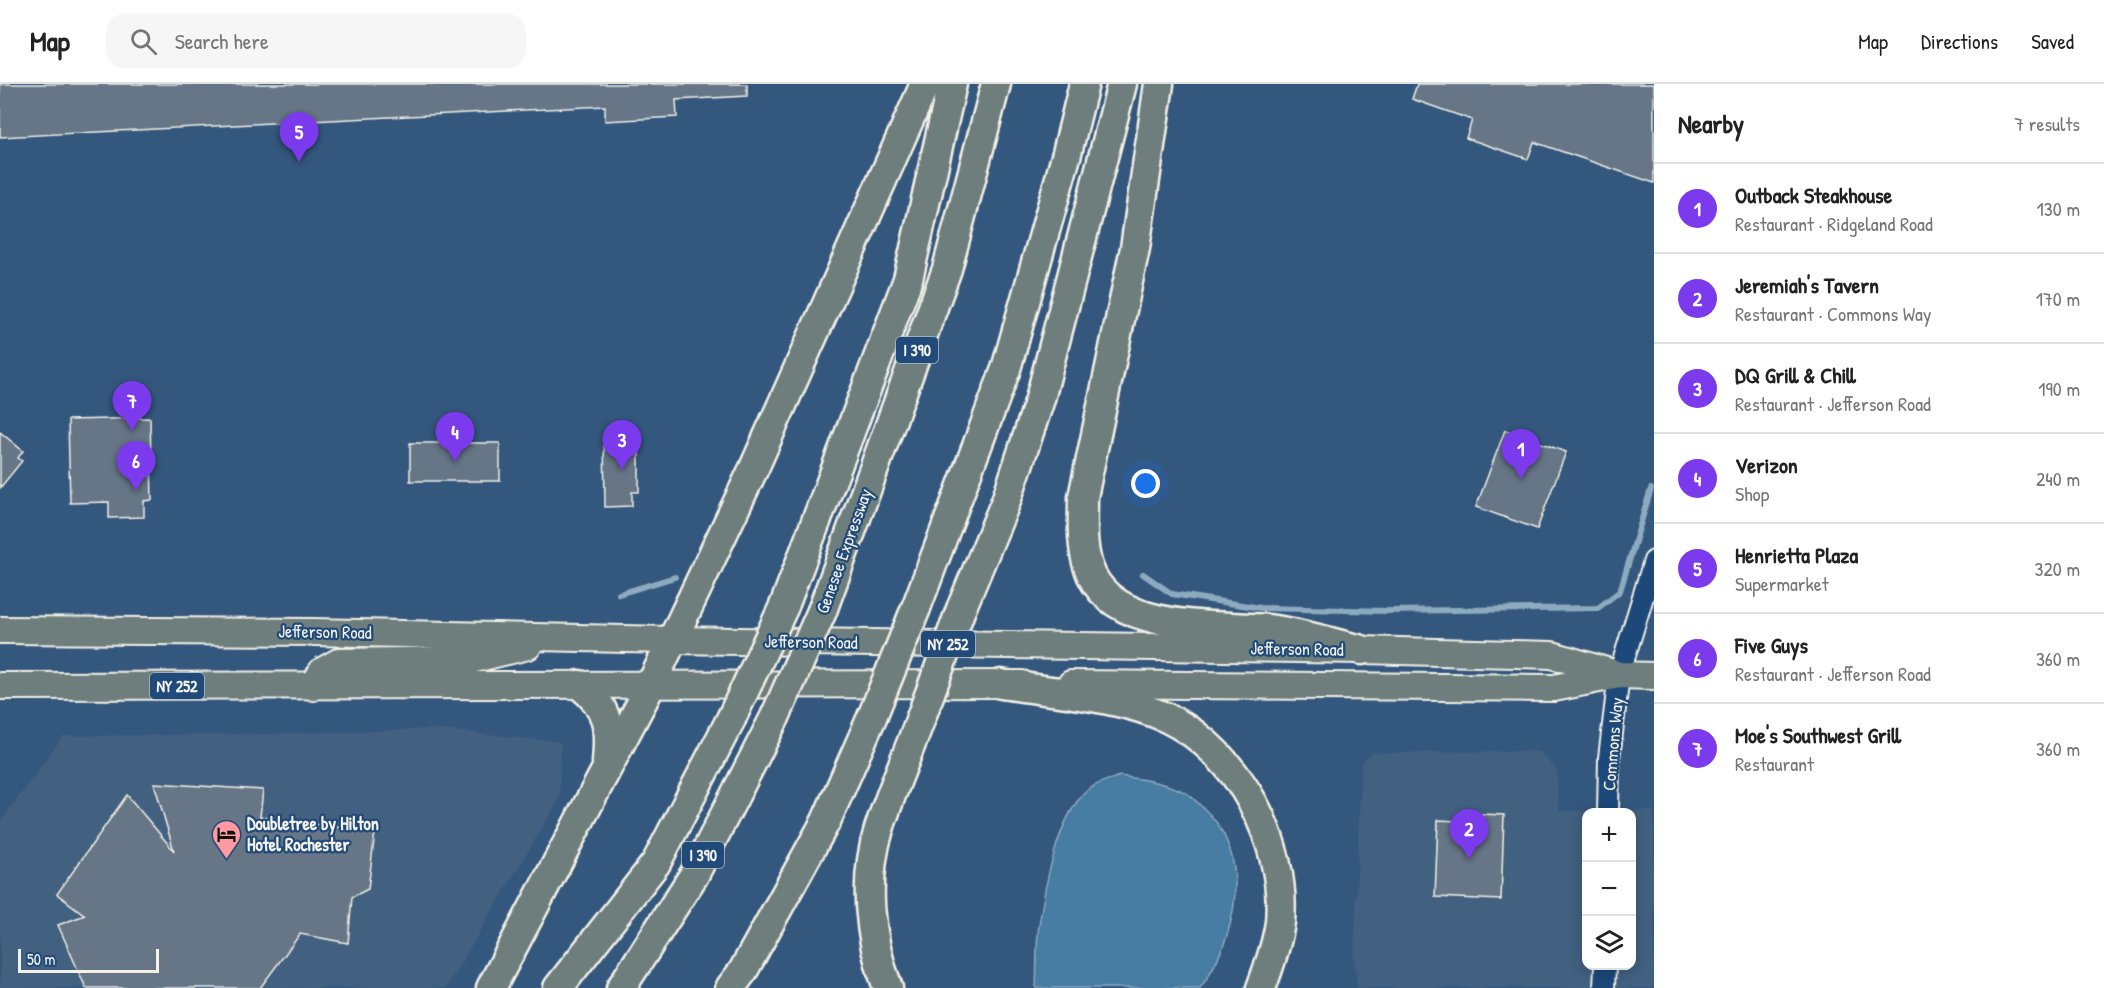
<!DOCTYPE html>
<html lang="en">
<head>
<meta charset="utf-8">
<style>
  :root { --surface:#fff; --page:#f6f6f6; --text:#222; --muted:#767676; --line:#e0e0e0; --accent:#7c3aed }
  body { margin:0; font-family:"Patrick Hand",sans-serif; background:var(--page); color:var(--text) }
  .controls { position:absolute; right:18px; bottom:18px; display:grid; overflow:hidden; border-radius:12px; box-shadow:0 3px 15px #0003 }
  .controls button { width:54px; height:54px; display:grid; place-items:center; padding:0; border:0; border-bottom:2px solid var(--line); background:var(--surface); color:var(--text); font:30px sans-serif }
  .scale { position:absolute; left:18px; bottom:15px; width:141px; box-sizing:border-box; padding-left:6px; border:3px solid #f4f1e8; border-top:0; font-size:16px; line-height:21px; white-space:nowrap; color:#f4f1e8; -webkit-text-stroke:4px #1f4a7a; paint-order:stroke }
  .you { position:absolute; left:1146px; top:400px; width:21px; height:21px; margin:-15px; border:4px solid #fff; border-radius:50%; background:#1a73e8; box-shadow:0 0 0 9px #1a73e833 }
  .badge { display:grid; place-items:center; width:39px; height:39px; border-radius:50%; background:var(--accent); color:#fff; font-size:20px; font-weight:700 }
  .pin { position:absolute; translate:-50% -50px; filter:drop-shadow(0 2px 3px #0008) }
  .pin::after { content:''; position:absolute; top:32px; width:21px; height:18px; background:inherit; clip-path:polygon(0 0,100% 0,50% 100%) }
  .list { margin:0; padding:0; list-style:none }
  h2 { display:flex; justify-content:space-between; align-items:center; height:78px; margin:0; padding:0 24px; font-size:26px }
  h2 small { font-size:20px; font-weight:400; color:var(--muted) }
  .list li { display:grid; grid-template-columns:39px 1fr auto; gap:18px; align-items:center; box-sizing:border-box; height:90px; padding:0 24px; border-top:2px solid var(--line) }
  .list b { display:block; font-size:22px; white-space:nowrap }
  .list p { margin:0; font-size:20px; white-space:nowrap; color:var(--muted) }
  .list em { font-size:20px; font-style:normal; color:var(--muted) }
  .icon { flex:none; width:33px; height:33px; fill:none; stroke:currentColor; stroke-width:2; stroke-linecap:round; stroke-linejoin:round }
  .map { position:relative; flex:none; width:1654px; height:904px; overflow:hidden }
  header { display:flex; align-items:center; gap:36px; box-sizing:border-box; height:84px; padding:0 30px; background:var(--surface); border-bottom:2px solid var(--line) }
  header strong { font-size:28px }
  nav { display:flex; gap:33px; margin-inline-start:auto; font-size:21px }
  .search { width:420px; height:54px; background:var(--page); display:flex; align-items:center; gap:15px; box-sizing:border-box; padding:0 21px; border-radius:18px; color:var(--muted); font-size:22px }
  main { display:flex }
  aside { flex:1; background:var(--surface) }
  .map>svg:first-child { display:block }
</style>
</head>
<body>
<header>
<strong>Map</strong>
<div class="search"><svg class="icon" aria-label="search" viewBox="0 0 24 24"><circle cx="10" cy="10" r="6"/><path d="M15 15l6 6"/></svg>Search here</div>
<nav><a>Map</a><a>Directions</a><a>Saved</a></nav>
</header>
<main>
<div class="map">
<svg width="1654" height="904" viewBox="0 0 1654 904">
  <rect width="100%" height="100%" fill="#34577e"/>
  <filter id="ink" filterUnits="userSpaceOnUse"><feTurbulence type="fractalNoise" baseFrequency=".0167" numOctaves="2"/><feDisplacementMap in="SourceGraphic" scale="12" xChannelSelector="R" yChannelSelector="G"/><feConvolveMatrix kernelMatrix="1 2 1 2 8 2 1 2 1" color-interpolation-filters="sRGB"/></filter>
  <g filter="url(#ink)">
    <path fill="#436080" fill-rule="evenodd" d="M 435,645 L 561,658 L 559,716 L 446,904 L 0,904 L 0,738 L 63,652 L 266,650 Z
      M 1539,667 L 1557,686 L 1559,727 L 1654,726 L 1654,904 L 1357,904 L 1354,872 L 1361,679 L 1372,669 ZM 1586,728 L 1632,728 L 1632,882 L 1586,882 Z"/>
    <path fill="#467ca3" stroke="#8cabbf" stroke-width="1.5" d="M 1120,692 C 1141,695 1163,698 1182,707 C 1189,709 1195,716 1200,721 C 1255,766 1238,854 1200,904 L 1036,904 C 1037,886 1036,867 1038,849 C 1043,811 1058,721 1094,702 C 1102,697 1112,695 1120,692 Z"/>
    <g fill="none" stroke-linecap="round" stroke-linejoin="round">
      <path stroke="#8cabbf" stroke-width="6" d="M 1143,490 L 1172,510 L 1261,524 L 1387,527 L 1598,524 L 1620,507 L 1651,405
        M 619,510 L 675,493"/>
    </g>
    <path fill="#667686" stroke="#f4f1e8" stroke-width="1.5" d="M 0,0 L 747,0 L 747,12 L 676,16 L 677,33 L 605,37 L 605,22 L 0,53 Z
      M 1417,0 L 1654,0 L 1654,99 L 1534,58 L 1528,75 L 1466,54 L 1472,36 L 1412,15 Z
      M 150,334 L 152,416 L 144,417 L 144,433 L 109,434 L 109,418 L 70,419 L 68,336 Z
      M 1505,346 L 1566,368 L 1537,445 L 1476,423 Z
      M 0,348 L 23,367 L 18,374 L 22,377 L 0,404 Z
      M 604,351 L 628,351 L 628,364 L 639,364 L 639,408 L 632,408 L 632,422 L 605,423 Z
      M 410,359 L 500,359 L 500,397 L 410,397 Z
      M 154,699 L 263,706 L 260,733 L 375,748 L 368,805 L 352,813 L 348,859 L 300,850 L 260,904 L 86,904 L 58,841 L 85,831 L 57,810 L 127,711 L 174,767 Z
      M 1480,730 L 1504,731 L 1501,816 L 1435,813 L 1438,736 L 1480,738 Z"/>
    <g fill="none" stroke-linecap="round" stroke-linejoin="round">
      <defs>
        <path id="minor" d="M 1608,728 L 1609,674 L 1619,591 L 1654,477
          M 1604,904 L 1605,882"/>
        <path id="major" d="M 0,546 L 314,548 L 670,556 L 1362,566 L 1552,571 L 1616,590
          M 1071,600 L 1554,604 L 1619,591 L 1654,592
          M 0,602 L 1022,600
          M 313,603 L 322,587 L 338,578 L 470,576 L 528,562"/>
        <path id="highway" d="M 1159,0 L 1135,164 L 1083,413 C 1083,435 1081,460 1088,482 C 1109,549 1212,540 1267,545 C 1298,548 1331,559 1362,566
          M 784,522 L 908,195 L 952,0
          M 916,524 L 1006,285 L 1067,69 L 1084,0
          M 961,525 L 1006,417 L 1040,315 L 1122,0
          M 822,527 L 947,185 L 996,0
          M 1001,600 C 1053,608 1120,612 1167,634 C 1239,668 1287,760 1280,838 C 1277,861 1269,883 1261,904
          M 580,601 C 609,624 610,643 607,678
          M 491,904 L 651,601 L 754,384 L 925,0
          M 558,904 L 656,779 L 731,635
          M 621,904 L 694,791 L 775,633
          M 730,904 L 743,887 L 826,737 L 872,633
          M 888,904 C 869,855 863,796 879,745 C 891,708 907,672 920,636"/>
      </defs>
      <use href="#minor" stroke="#f4f1e8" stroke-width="24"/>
      <use href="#major" stroke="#f4f1e8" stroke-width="30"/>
      <use href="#highway" stroke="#f4f1e8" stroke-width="33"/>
      <use href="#minor" stroke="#1f4a7a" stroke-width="20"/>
      <use href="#major" stroke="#6d7e7c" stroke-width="26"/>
      <use href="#highway" stroke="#6d7e7c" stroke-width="28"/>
      <defs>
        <path id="highway-bridge" d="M 775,633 L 822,527
          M 872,633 L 916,524
          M 731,635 L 784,522
          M 920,636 L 961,525"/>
      </defs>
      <use href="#highway-bridge" stroke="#f4f1e8" stroke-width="33" stroke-linecap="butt"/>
      <use href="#highway-bridge" stroke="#6d7e7c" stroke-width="28"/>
    </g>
  </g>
  <defs>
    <symbol id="hotel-pin" viewBox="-11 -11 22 30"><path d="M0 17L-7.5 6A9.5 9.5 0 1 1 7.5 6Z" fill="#ff9aa2" stroke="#1f4a7a"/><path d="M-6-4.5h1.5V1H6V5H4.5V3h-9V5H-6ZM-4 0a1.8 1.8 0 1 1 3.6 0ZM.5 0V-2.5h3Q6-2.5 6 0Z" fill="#111"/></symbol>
  </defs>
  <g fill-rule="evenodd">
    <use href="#hotel-pin" x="210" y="734" width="33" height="45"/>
  </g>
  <g text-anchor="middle" stroke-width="4.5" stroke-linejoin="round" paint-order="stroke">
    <g fill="#1f4a7a" stroke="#b4bfc7" stroke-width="1.5">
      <rect x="896" y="253" width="42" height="26" rx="4.5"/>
      <rect x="921" y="547" width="54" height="26" rx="4.5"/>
      <rect x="150" y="589" width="54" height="26" rx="4.5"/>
      <rect x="682" y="758" width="42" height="26" rx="4.5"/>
    </g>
    <g font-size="16" font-weight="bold" fill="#f4f1e8">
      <text x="917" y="272">I 390</text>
      <text x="948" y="566">NY 252</text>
      <text x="177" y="608">NY 252</text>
      <text x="703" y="777">I 390</text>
    </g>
    <g font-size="18" fill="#f4f1e8" stroke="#1f4a7a">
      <text transform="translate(844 467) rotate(-70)" y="6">Genesee Expressway</text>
      <text transform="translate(325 548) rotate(1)" y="6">Jefferson Road</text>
      <text transform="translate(811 558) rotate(1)" y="6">Jefferson Road</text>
      <text transform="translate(1297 565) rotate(1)" y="6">Jefferson Road</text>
      <text transform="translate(1613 660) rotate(-85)" y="6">Commons Way</text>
    </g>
    <g font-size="18" font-weight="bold" fill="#f4f1e8" stroke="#1f4a7a" text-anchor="start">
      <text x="247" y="746">Doubletree by Hilton<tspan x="247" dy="21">Hotel Rochester</tspan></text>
    </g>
  </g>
</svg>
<div class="controls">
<button>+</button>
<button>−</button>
<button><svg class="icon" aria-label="layers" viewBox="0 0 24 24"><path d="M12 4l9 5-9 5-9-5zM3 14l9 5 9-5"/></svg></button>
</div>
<div class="scale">50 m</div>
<div class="you"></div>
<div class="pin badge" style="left:1521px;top:395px">1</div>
<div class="pin badge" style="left:1469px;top:775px">2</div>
<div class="pin badge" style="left:622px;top:386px">3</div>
<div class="pin badge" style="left:455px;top:378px">4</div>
<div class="pin badge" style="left:299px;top:78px">5</div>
<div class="pin badge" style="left:136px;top:407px">6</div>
<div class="pin badge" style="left:132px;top:347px">7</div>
</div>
<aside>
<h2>Nearby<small>7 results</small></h2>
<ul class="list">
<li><span class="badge">1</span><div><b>Outback Steakhouse</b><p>Restaurant · Ridgeland Road</p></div><em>130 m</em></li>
<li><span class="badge">2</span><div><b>Jeremiah's Tavern</b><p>Restaurant · Commons Way</p></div><em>170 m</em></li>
<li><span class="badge">3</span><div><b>DQ Grill &amp; Chill</b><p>Restaurant · Jefferson Road</p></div><em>190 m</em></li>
<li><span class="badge">4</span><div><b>Verizon</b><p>Shop</p></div><em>240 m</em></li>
<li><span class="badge">5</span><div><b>Henrietta Plaza</b><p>Supermarket</p></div><em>320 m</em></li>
<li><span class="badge">6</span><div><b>Five Guys</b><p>Restaurant · Jefferson Road</p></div><em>360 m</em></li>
<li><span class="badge">7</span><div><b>Moe's Southwest Grill</b><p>Restaurant</p></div><em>360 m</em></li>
</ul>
</aside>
</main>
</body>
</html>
